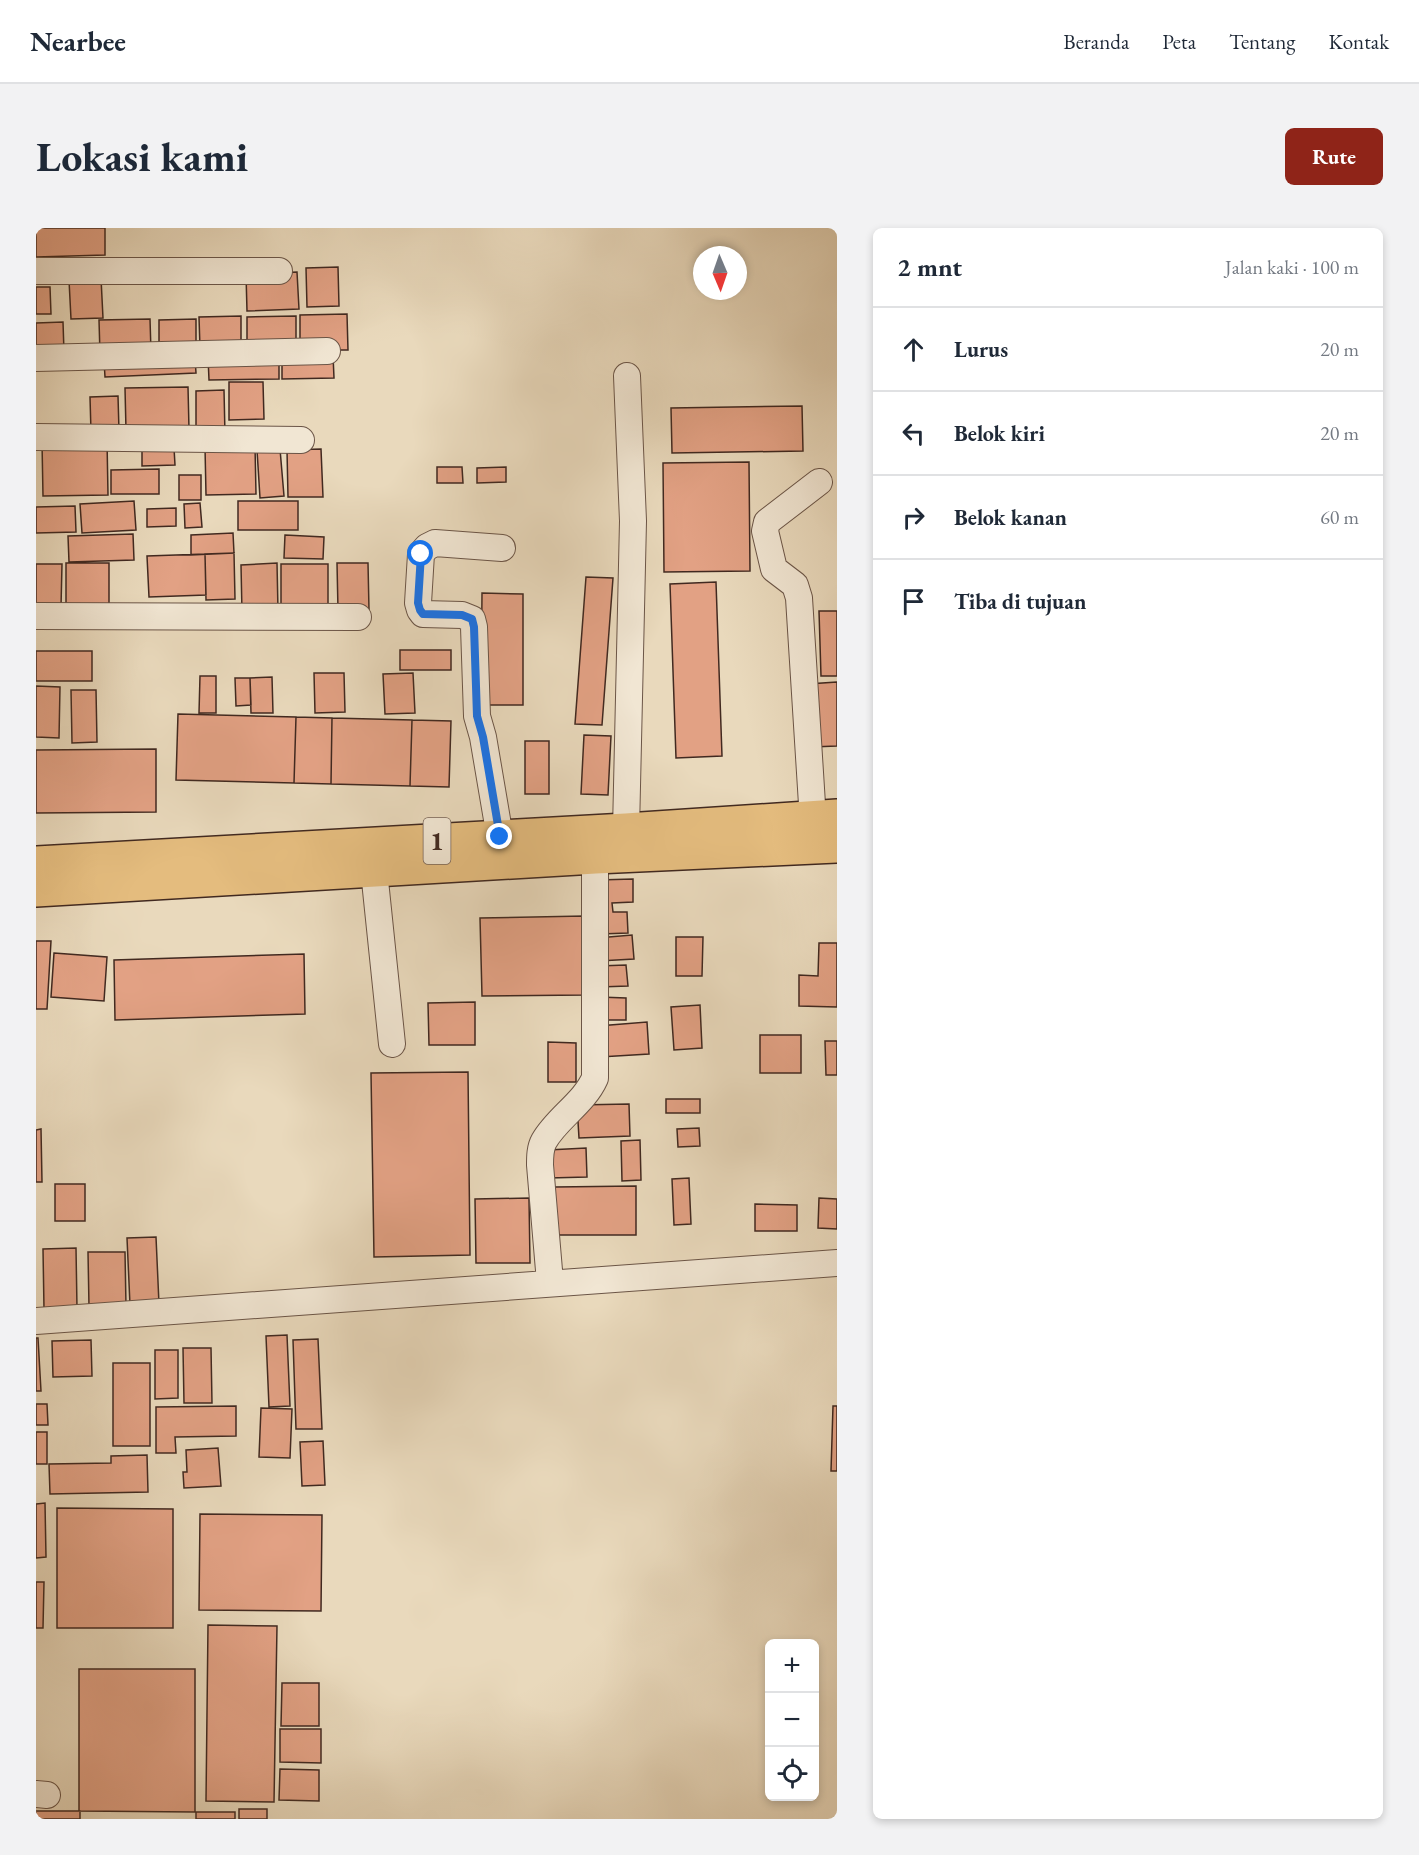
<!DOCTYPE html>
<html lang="id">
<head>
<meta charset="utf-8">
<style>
  :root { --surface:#fff; --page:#f2f2f3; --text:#1f2937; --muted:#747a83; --line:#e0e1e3; --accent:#8f2418 }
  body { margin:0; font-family:"EB Garamond",serif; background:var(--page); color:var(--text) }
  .controls { position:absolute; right:18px; bottom:18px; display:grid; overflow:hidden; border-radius:9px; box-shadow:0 3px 9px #0003 }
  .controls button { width:54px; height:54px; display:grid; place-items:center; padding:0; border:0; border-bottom:2px solid var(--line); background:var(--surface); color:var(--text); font:30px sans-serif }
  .compass { position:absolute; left:657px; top:18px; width:54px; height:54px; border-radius:50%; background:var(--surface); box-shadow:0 3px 9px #0003; rotate:178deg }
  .stop { position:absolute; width:18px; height:18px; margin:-14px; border:4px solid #1a73e8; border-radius:50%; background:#fff }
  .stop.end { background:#1a73e8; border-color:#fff; box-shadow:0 2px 6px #0008 }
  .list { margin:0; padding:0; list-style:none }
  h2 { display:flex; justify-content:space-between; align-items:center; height:78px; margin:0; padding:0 24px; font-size:26px }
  h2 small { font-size:20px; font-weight:400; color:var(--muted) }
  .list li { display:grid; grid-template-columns:39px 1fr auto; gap:18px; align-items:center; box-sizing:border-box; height:84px; padding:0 24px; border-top:2px solid var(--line) }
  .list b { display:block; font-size:22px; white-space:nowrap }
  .list em { font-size:20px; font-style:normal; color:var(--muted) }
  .icon { flex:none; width:33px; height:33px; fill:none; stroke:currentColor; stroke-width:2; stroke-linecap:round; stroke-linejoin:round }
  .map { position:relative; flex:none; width:801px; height:1591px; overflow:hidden; border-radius:9px }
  header { display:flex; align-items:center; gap:36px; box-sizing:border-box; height:84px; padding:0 30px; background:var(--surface); border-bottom:2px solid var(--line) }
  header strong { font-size:28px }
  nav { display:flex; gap:33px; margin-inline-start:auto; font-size:21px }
  .intro { display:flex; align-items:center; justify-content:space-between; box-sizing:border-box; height:144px; padding:0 36px }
  h1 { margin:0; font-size:42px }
  .button { padding:15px 27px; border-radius:9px; background:var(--accent); color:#fff; font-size:21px; font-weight:700 }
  main { display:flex; gap:36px; padding:0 36px }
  aside { flex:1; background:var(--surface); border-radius:9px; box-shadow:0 3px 9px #0003 }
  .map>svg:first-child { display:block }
</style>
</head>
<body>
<header>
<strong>Nearbee</strong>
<nav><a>Beranda</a><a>Peta</a><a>Tentang</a><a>Kontak</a></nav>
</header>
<div class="intro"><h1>Lokasi kami</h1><a class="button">Rute</a></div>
<main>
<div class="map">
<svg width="801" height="1591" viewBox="0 0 801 1591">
  <rect width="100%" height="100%" fill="#e9d9bc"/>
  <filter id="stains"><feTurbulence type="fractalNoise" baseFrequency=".00333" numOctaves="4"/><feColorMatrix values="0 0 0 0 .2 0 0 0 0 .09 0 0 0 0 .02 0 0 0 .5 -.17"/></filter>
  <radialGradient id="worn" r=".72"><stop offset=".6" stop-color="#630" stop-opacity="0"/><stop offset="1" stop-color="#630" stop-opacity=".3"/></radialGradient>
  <path fill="#e2a184" stroke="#412920" stroke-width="1.5" d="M 0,0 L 69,0 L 69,27 L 0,29 Z
    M 302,39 L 303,78 L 271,79 L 270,40 Z
    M 261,44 L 263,81 L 211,83 L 210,46 Z
    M 65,50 L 67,90 L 35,91 L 33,52 Z
    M 0,59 L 14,59 L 15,86 L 0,86 Z
    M 311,86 L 312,122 L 264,122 L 264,87 Z
    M 205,88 L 205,119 L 164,120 L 163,89 Z
    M 260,88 L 260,121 L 211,122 L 211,89 Z
    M 114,91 L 115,124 L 64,126 L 63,92 Z
    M 160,91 L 160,121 L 123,122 L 123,92 Z
    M 27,94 L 28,124 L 0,124 L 0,95 Z
    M 243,127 L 243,151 L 173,152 L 172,129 Z
    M 297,127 L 298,150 L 246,151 L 246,128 Z
    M 159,130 L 160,145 L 69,149 L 68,133 Z
    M 193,154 L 227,154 L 228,191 L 193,192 Z
    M 152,159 L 153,201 L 90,202 L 89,160 Z
    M 188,162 L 189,207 L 160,207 L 160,163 Z
    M 82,168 L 83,203 L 55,204 L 54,169 Z
    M 766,178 L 767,223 L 636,225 L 635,180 Z
    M 71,212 L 72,267 L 7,268 L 6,214 Z
    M 219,218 L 220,266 L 170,267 L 169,219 Z
    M 106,220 L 138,220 L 139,237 L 106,238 Z
    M 244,221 L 248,268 L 224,270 L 221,222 Z
    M 285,221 L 287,269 L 252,269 L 251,222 Z
    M 713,234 L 714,343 L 628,344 L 627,235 Z
    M 401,239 L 426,239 L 427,255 L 401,255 Z
    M 470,239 L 470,254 L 441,255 L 441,240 Z
    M 123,241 L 123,266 L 75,266 L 75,242 Z
    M 143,247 L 165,247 L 165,272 L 143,272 Z
    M 98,273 L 100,302 L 46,305 L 44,276 Z
    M 202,273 L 262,273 L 262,302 L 202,302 Z
    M 164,275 L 166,299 L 149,300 L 148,276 Z
    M 39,278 L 40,304 L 0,305 L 0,279 Z
    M 140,280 L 140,298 L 111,299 L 111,281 Z
    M 197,305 L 198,325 L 155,327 L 155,307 Z
    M 97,306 L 98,332 L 33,334 L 32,308 Z
    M 249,307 L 288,309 L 287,331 L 248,330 Z
    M 198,325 L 199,371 L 170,372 L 169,326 Z
    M 169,326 L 170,367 L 113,369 L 111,328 Z
    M 30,335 L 73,335 L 73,384 L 30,384 Z
    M 241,335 L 242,383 L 206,385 L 205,337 Z
    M 301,335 L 332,335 L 333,382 L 302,382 Z
    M 0,336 L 26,336 L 25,379 L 0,379 Z
    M 245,336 L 292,336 L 292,378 L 245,378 Z
    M 550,349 L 577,350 L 566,497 L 539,496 Z
    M 680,354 L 686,528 L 640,530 L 634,356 Z
    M 446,365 L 487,366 L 487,477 L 445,477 Z
    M 783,383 L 801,383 L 801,448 L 785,448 Z
    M 364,422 L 415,422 L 415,442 L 364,442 Z
    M 0,423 L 56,423 L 56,453 L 0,453 Z
    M 278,445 L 308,445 L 309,484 L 279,485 Z
    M 377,445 L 379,485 L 349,486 L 347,446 Z
    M 164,448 L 180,448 L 180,485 L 163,485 Z
    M 236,449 L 237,485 L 215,485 L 214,450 Z
    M 199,450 L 214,450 L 215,477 L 200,478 Z
    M 801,454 L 801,518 L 776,519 L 772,456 Z
    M 0,458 L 24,459 L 23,510 L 0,509 Z
    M 35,462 L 60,462 L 61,514 L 36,515 Z
    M 142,486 L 260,489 L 258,555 L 140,552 Z
    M 260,489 L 296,490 L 295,556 L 258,555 Z
    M 296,490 L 376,492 L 374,558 L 295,556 Z
    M 376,492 L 415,493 L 413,559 L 374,558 Z
    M 548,507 L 575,508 L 572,567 L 545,566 Z
    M 489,513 L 513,513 L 513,566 L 489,566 Z
    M 120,521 L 120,584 L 0,585 L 0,522 Z
    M 597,651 L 597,674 L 576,675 L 577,684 L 591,684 L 592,705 L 564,706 L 562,652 Z
    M 548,688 L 549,767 L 446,768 L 444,690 Z
    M 596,707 L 598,731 L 563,733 L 561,710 Z
    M 640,709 L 667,709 L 666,748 L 640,748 Z
    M 0,713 L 15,713 L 11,781 L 0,781 Z
    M 783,715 L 801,715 L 801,779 L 763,778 L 763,747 L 782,748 Z
    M 18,725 L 71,729 L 68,773 L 15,769 Z
    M 268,726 L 269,786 L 79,792 L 78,732 Z
    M 590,737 L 592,758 L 563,759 L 562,738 Z
    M 563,769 L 590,770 L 590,792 L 563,792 Z
    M 439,774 L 439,817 L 393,817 L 392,775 Z
    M 664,777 L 666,820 L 638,822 L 635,779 Z
    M 611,794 L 613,826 L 564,829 L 562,798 Z
    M 724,807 L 765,807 L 765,845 L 724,845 Z
    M 789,813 L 801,813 L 801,847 L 790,847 Z
    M 512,814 L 540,815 L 540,854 L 512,854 Z
    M 432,844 L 434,1027 L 338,1029 L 335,845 Z
    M 630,871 L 664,871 L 664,885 L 630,885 Z
    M 593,876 L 594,908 L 543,910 L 541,877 Z
    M 663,900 L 664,918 L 642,919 L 641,901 Z
    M 5,901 L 6,954 L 0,954 L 0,902 Z
    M 604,912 L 605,952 L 586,953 L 585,913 Z
    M 550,920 L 551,949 L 513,950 L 512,922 Z
    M 653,950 L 655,996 L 638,997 L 636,951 Z
    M 19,956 L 49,956 L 49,993 L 19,993 Z
    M 600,958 L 600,1007 L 519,1007 L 519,959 Z
    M 493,970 L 494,1035 L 440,1035 L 439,971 Z
    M 783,970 L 801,971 L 801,1001 L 782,1000 Z
    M 719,976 L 761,977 L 761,1003 L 719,1003 Z
    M 120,1009 L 123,1076 L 94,1077 L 91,1010 Z
    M 40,1020 L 41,1080 L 8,1081 L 7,1021 Z
    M 52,1024 L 89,1024 L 90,1078 L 53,1079 Z
    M 251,1107 L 254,1178 L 233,1179 L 230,1108 Z
    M 0,1110 L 2,1110 L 5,1163 L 0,1163 Z
    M 282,1111 L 286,1201 L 260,1201 L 257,1112 Z
    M 55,1112 L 56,1148 L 17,1149 L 16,1113 Z
    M 147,1120 L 175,1120 L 176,1175 L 148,1175 Z
    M 119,1122 L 142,1122 L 142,1170 L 119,1171 Z
    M 77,1135 L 114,1135 L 114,1218 L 77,1218 Z
    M 0,1176 L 11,1176 L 12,1197 L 0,1197 Z
    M 200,1178 L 200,1208 L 139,1209 L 140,1225 L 120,1225 L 120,1179 Z
    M 797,1178 L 801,1178 L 801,1243 L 795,1243 Z
    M 225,1180 L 256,1181 L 254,1230 L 223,1229 Z
    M 0,1204 L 11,1204 L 11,1236 L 0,1236 Z
    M 287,1213 L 289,1257 L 266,1258 L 264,1214 Z
    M 182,1220 L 185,1258 L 148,1260 L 147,1244 L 151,1244 L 150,1222 Z
    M 111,1227 L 112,1264 L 14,1266 L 13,1236 L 75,1235 L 75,1228 Z
    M 9,1275 L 10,1329 L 0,1330 L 0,1276 Z
    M 21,1280 L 137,1281 L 137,1400 L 21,1400 Z
    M 164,1286 L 286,1287 L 285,1383 L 163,1382 Z
    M 0,1354 L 8,1354 L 7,1400 L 0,1400 Z
    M 172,1397 L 241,1398 L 238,1574 L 170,1573 Z
    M 43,1441 L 159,1441 L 159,1584 L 43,1583 Z
    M 246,1455 L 283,1455 L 283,1498 L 245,1498 Z
    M 244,1501 L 285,1501 L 285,1535 L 244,1534 Z
    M 244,1541 L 283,1542 L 283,1573 L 243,1572 Z
    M 203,1581 L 231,1581 L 231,1591 L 203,1591 Z
    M 0,1583 L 44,1583 L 44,1591 L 0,1591 Z
    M 160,1584 L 199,1584 L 199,1591 L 160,1591 Z"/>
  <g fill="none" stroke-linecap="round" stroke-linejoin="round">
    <defs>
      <path id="minor" d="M 0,43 L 243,43
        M 0,130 L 291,123
        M 0,209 L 265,212
        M 0,388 L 322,389
        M 590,602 L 597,293 L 591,148
        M 778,608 L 763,370 L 759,357 L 738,341 L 729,303 L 731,294 L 783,254
        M 464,609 L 447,509 L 441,488 L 438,399 L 436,391 L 426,387 L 387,386 L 384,382 L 382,375 L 385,326 L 391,319 L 399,315 L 466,320
        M 338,643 L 356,816
        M 514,1054 L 504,937 C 504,929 504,920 508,913 C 521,890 548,875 559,850 L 559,629
        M 0,1093 L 801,1035
        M 0,1566 L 11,1567"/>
      <path id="highway" d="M 0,635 L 590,602 L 801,588
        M 0,662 L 559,629 L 801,618"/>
    </defs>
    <use href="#minor" stroke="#6b5547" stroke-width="28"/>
    <use href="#highway" stroke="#412920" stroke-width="36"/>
    <use href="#minor" stroke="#f1e6d3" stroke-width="26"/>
    <use href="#highway" stroke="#e4bc7e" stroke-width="33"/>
  </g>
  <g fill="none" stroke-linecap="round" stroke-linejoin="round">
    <path stroke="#1a73e8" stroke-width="8" d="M 385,326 L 382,375 L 384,382 L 387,386 L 426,387 L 436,391 L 438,399 L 441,488 L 447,509 L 464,609"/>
  </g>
  <g text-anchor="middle" stroke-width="4.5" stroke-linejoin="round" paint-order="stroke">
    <rect fill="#f1e6d3" stroke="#766256" stroke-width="1.5" x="387.5" y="590" width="27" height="46" rx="4.5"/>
    <g font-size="26" font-weight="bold" fill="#412920">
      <text x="401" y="622">1</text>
    </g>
  </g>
  <rect width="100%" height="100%" filter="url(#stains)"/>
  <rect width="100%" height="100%" fill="url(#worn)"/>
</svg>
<div class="controls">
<button>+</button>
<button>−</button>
<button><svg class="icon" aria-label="locate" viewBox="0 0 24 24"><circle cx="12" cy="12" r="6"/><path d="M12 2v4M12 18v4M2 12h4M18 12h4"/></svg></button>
</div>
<svg class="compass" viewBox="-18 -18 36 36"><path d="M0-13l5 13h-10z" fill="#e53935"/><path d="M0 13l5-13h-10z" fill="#747a83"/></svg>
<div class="stop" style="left:385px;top:326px"></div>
<div class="stop end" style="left:464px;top:609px"></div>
</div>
<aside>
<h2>2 mnt<small>Jalan kaki · 100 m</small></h2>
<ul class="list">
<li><svg class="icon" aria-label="ahead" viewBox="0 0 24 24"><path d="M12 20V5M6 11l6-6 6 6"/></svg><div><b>Lurus</b></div><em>20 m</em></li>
<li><svg class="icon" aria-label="left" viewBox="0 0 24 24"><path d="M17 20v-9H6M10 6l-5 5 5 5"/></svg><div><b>Belok kiri</b></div><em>20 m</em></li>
<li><svg class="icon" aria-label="right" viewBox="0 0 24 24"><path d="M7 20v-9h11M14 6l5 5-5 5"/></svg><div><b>Belok kanan</b></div><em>60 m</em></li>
<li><svg class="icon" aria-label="arrive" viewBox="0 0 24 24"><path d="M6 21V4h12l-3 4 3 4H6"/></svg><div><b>Tiba di tujuan</b></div></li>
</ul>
</aside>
</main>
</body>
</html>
